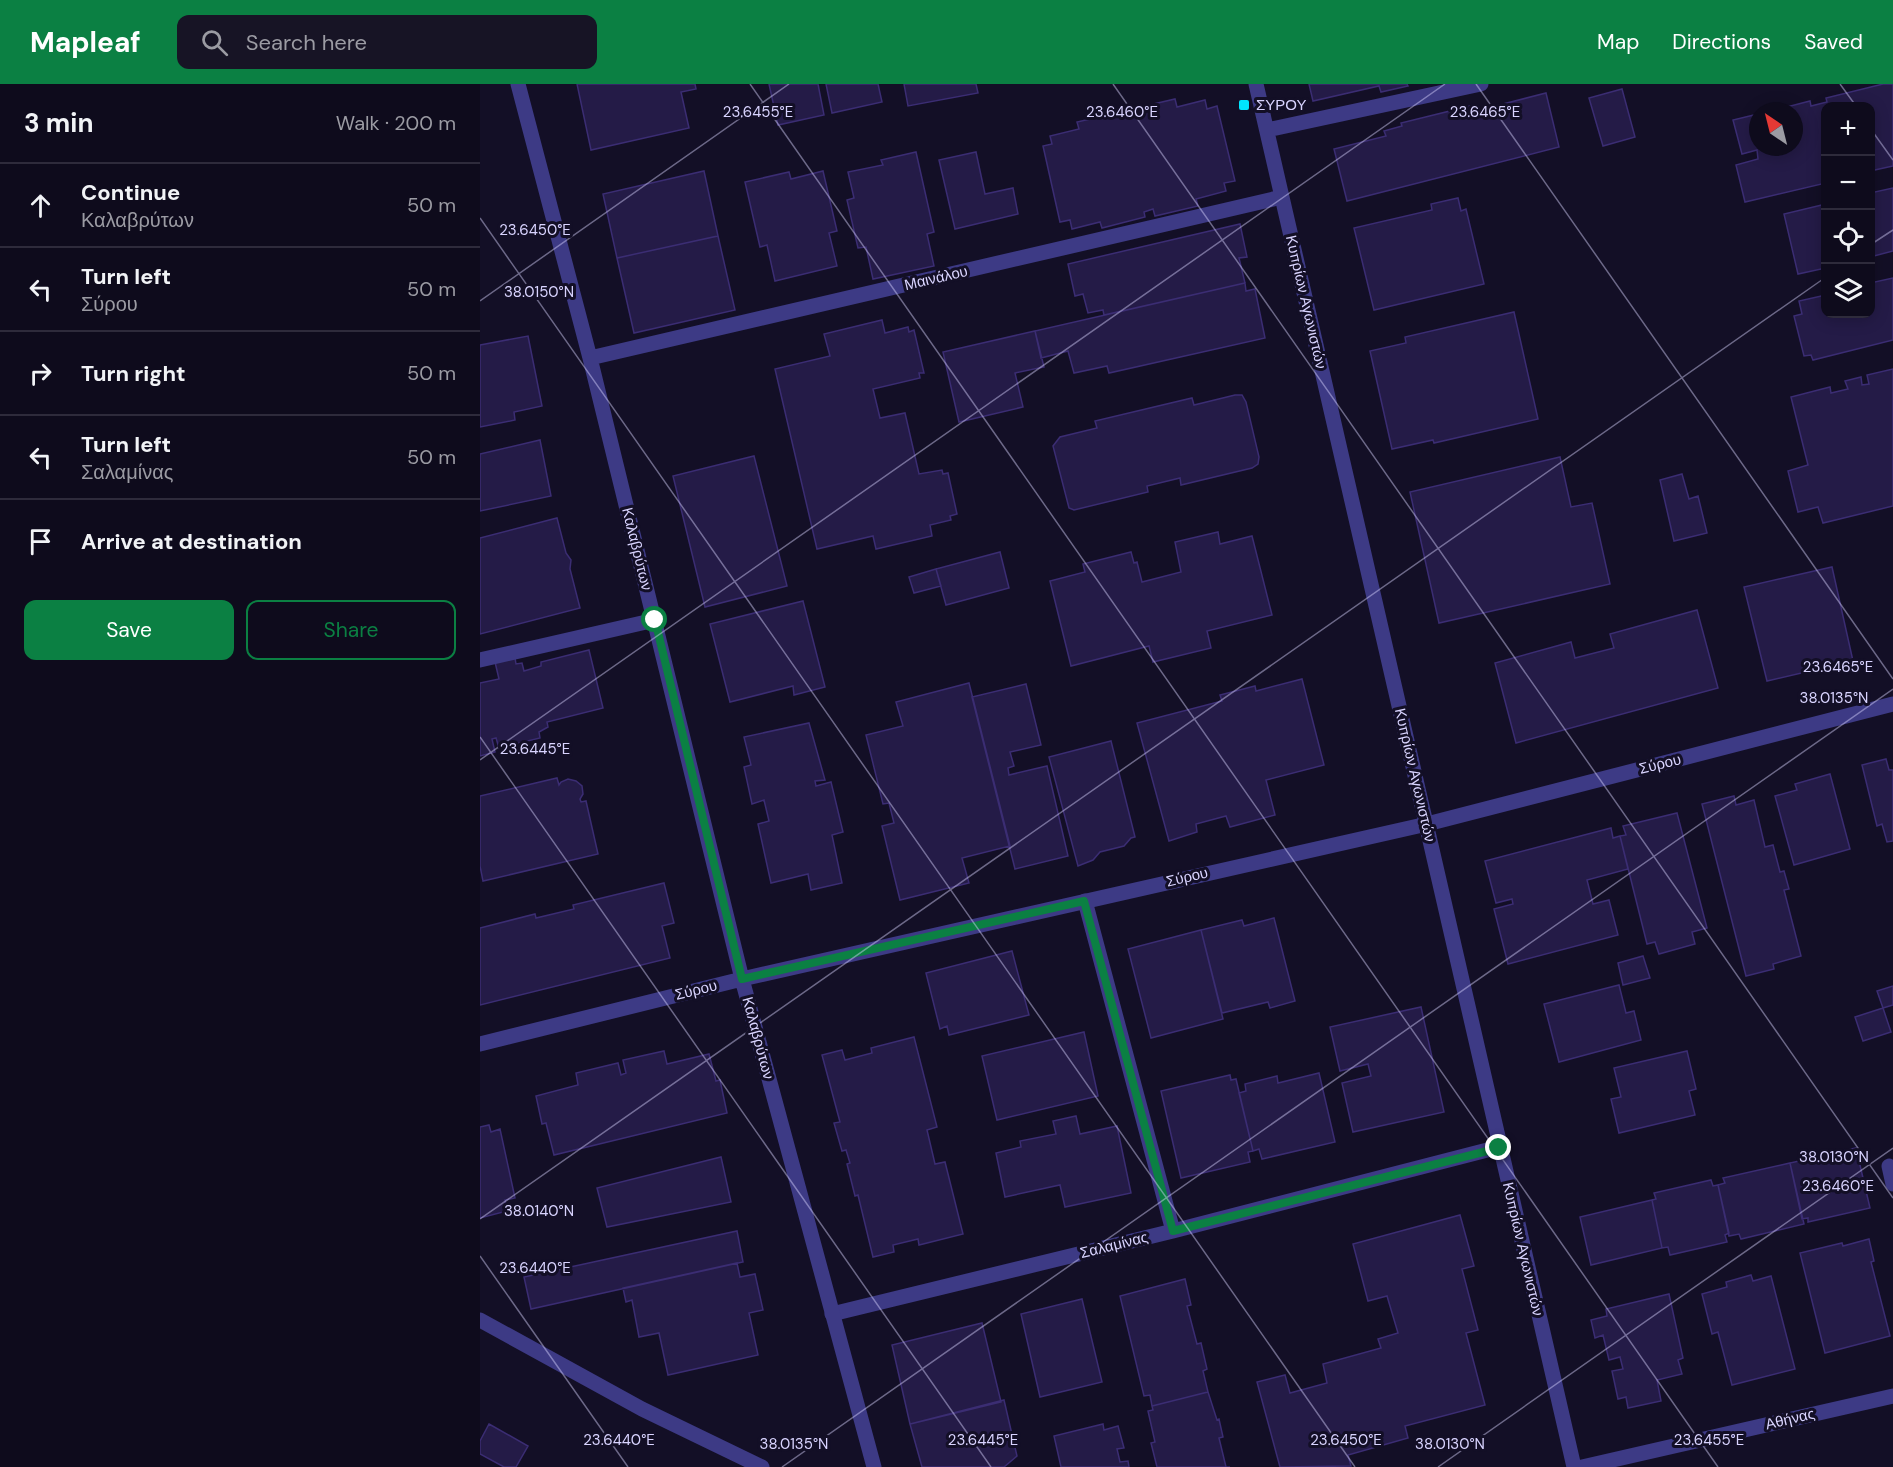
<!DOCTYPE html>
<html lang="en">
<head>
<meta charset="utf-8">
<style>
  :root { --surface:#0e0b1c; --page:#171425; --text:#f1f3f6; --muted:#9b9ba3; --line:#2e2b3b; --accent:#0b8043 }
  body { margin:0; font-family:"DM Sans",sans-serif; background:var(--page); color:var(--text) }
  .controls { position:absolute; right:18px; top:18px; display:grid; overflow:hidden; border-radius:12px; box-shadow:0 3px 15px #0003 }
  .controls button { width:54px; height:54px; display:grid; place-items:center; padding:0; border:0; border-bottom:2px solid var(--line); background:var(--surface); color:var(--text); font:30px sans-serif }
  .compass { position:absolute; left:1269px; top:18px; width:54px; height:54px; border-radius:50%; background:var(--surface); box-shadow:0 3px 15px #0003; rotate:325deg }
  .stop { position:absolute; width:18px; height:18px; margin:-14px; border:4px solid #0b8043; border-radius:50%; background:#fff }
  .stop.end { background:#0b8043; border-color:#fff; box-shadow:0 2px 6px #0008 }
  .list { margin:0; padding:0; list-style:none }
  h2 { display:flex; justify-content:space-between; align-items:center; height:78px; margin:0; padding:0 24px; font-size:26px }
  h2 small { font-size:20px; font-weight:400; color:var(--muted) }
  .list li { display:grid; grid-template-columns:39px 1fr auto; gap:18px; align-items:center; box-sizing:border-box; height:84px; padding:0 24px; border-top:2px solid var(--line) }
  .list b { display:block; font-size:22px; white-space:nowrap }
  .list p { margin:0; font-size:20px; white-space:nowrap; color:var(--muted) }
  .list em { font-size:20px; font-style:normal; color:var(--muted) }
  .actions { display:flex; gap:12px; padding:18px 24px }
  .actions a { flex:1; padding:14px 0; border:2px solid var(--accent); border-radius:12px; text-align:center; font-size:21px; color:var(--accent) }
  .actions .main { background:var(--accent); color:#fff }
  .icon { flex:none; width:33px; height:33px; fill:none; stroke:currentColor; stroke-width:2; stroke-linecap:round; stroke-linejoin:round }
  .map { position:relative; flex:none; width:1413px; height:1383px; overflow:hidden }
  header { display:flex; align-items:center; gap:36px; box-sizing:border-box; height:84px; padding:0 30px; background:var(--accent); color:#fff }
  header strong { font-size:28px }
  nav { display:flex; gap:33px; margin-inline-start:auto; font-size:21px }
  .search { width:420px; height:54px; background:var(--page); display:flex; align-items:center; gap:15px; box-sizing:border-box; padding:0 21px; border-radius:12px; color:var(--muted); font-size:22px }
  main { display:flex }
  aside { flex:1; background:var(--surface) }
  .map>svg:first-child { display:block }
</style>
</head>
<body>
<header>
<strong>Mapleaf</strong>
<div class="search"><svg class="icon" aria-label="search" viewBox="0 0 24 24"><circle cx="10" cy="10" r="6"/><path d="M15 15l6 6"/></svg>Search here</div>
<nav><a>Map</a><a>Directions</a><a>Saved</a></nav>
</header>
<main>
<aside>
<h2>3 min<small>Walk · 200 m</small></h2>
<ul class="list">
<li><svg class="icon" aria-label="ahead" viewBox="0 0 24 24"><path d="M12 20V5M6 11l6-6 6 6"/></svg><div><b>Continue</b><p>Καλαβρύτων</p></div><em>50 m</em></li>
<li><svg class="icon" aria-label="left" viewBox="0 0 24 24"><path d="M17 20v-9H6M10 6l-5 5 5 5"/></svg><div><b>Turn left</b><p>Σύρου</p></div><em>50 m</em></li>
<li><svg class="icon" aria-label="right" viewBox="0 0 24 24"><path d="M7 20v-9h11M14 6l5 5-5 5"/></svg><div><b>Turn right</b></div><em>50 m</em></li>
<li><svg class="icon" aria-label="left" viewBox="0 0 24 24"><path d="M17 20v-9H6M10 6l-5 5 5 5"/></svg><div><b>Turn left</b><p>Σαλαμίνας</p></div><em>50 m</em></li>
<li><svg class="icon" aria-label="arrive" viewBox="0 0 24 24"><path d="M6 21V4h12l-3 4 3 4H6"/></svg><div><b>Arrive at destination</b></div></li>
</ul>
<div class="actions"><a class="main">Save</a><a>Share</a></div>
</aside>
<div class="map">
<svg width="1413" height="1383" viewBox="0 0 1413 1383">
  <rect width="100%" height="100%" fill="#130f26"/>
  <path fill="#241b47" stroke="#3b2d73" stroke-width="1.5" d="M 97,0 L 215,0 L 216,5 L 201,8 L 209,44 L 111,66 Z
    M 289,0 L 338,0 L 344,31 L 298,41 Z
    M 346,0 L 398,0 L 402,18 L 352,29 Z
    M 424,0 L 496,0 L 498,9 L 428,22 Z
    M 829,0 L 927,0 L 928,2 L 901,8 L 899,2 L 833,17 Z
    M 1403,0 L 1413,0 L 1413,82 L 1390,87 L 1390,22 L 1346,22 L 1346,99 L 1265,118 L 1256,81 L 1278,75 L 1277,66 L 1262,70 L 1253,36 L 1278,30 L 1278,63 L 1314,63 L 1314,27 L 1291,27 L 1330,17 L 1331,22 L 1347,18 L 1346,14 Z
    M 1142,5 L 1155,53 L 1123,62 L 1109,14 Z
    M 1066,9 L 1079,63 L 867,117 L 854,65 L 906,52 L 904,47 L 922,42 L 921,39 L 970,27 L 972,33 L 977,32 L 976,26 L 990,22 L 992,28 Z
    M 695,15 L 697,23 L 725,16 L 727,25 L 737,22 L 755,97 L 744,99 L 746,107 L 716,115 L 718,122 L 675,132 L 673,125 L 664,128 L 665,133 L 622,144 L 620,138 L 592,145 L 590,136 L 580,138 L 563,62 L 572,60 L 570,52 L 599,45 L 597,38 L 641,28 L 642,35 L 654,33 L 652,25 Z
    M 436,68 L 454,148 L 447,150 L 454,182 L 393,195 L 386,163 L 378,164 L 367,116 L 374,114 L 368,88 L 403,81 L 401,76 Z
    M 496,68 L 505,110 L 533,104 L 538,130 L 475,145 L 459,76 Z
    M 224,87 L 238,152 L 137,174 L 123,110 Z
    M 343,87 L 357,147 L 349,149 L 357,182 L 295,197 L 287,161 L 280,163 L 265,98 L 309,88 L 311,95 Z
    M 1413,104 L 1413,167 L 1390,173 L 1390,109 Z
    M 978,114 L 981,127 L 986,125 L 1004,200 L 894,226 L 874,144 L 952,126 L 951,120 Z
    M 1346,120 L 1346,184 L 1318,190 L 1304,130 Z
    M 760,140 L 767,173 L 759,174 L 765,199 L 624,231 L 623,226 L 608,229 L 603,210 L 595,212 L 588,180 Z
    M 238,152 L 255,226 L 154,249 L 137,174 Z
    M 1413,194 L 1413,256 L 1333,276 L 1331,271 L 1324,272 L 1314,232 L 1322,230 L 1319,217 L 1346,211 L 1346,230 L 1390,230 L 1390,199 Z
    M 765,199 L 766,207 L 775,205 L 785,254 L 629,289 L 627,282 L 594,289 L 588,267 L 561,274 L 555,247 Z
    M 1034,228 L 1058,335 L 954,359 L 953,356 L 912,365 L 890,267 L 926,259 L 925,253 Z
    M 402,236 L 405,249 L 428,243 L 429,248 L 434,246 L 444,289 L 439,289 L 440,294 L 393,305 L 400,334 L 425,329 L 439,390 L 462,386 L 463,390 L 468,389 L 477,430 L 470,432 L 471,436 L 450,441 L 452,452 L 396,465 L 393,452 L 337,465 L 295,285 L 350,272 L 344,250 Z
    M 555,247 L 564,283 L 535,289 L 543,323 L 479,338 L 463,268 Z
    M 48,252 L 62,322 L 34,328 L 35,336 L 0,343 L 0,261 Z
    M 1413,285 L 1413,422 L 1343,439 L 1338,423 L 1318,428 L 1308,387 L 1328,381 L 1311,313 L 1350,303 L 1351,309 L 1368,305 L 1365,297 L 1381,293 L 1382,301 L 1389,300 L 1387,291 Z
    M 755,311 L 762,311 L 766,318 L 779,373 L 778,380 L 772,384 L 701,401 L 700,394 L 667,402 L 668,408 L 594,426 L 589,424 L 573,362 L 580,353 L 617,344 L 615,337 L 712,314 L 714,321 Z
    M 60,356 L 71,412 L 0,427 L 0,370 Z
    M 274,372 L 307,502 L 225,523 L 193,392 Z
    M 1080,373 L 1091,423 L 1112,419 L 1130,500 L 959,539 L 930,408 Z
    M 1202,390 L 1209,415 L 1218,412 L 1227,449 L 1194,457 L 1180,396 Z
    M 77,434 L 86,469 L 91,476 L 90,485 L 100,524 L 0,550 L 0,454 Z
    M 738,448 L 740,460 L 772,452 L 792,531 L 727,547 L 731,564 L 673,578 L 669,562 L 591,582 L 570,497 L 605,488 L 603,480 L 651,468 L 654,479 L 657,478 L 662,498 L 701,488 L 695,458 Z
    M 520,468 L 529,504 L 466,521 L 456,485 Z
    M 1352,483 L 1373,577 L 1287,597 L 1264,503 Z
    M 456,485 L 461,502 L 434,509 L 429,493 Z
    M 323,517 L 345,603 L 314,611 L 313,602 L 250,618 L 230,540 Z
    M 1217,526 L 1238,604 L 1036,659 L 1015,579 L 1091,558 L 1095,574 L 1134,564 L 1130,550 Z
    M 109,566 L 123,624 L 67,638 L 68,643 L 59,648 L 60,654 L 19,664 L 16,654 L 12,655 L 15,668 L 0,672 L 0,599 L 19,595 L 15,578 L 35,574 L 36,580 L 42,579 L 44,587 L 61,582 L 61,578 Z
    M 822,595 L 844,681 L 786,696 L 795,731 L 750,743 L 746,732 L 716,740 L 717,748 L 689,757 L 657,639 L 742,617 L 740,611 L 775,602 L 776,607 Z
    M 489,599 L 530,762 L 482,774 L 489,799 L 420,816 L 402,742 L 414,739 L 409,719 L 403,720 L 386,651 L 423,642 L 416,618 Z
    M 546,600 L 561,661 L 530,668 L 534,682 L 528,684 L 529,691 L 567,682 L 588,772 L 535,785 L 492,613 Z
    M 329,639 L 345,696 L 335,697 L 336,702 L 351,698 L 363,748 L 352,751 L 362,799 L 331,806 L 328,790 L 291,799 L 278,740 L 289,737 L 284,716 L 272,720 L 264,683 L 271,681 L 264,653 Z
    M 631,657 L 655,753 L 651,754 L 644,762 L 620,768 L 613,776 L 598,782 L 569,673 Z
    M 1406,675 L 1409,686 L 1413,686 L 1413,757 L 1407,758 L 1402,740 L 1397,742 L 1382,681 Z
    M 1350,690 L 1370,765 L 1314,781 L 1295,712 L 1317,706 L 1315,700 Z
    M 77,694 L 79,701 L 81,698 L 88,695 L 96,697 L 102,702 L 103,710 L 100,715 L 101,718 L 106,717 L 118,770 L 3,797 L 0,782 L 0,712 Z
    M 1254,712 L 1256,721 L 1274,716 L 1285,763 L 1293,761 L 1300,788 L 1304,787 L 1309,805 L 1304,806 L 1321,872 L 1293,880 L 1294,885 L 1266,892 L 1222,720 Z
    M 1197,729 L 1227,844 L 1212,848 L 1215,860 L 1179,870 L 1175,858 L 1167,860 L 1140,752 L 1146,751 L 1143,742 Z
    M 1131,744 L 1133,754 L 1140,752 L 1148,785 L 1107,796 L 1113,820 L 1129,816 L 1138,851 L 1028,880 L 1014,825 L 1033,820 L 1032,815 L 1016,819 L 1005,777 Z
    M 184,799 L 194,839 L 182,842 L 190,874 L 0,921 L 0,844 L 55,830 L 56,834 L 94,825 L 93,821 Z
    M 794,834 L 815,917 L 790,924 L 788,918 L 742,929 L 721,846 L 762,836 L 764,842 Z
    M 721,846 L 743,935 L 671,954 L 648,865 Z
    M 532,867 L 549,931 L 469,951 L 467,942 L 460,945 L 446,889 Z
    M 1163,872 L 1170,894 L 1143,901 L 1138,879 Z
    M 1139,901 L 1146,929 L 1154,927 L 1161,956 L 1079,978 L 1064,920 Z
    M 1413,902 L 1413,921 L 1403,924 L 1397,907 Z
    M 941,923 L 964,1028 L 873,1048 L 862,999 L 891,992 L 888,980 L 860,987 L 850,943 Z
    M 1403,924 L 1411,948 L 1383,957 L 1375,933 Z
    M 604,948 L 618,1012 L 517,1036 L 502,972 Z
    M 434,953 L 457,1043 L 447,1046 L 455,1080 L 465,1078 L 483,1150 L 439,1161 L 438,1155 L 413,1161 L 414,1168 L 393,1173 L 378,1111 L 375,1112 L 367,1080 L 370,1079 L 366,1066 L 362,1067 L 354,1039 L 360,1038 L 342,971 L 362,966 L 365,976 L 392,969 L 391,964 Z
    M 184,967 L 187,980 L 229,970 L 236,997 L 240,996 L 247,1029 L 74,1071 L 66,1039 L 62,1040 L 56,1012 L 98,1001 L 96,989 L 138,979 L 141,991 L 146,989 L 143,976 Z
    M 1207,967 L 1216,1005 L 1209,1007 L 1215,1031 L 1139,1049 L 1131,1015 L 1141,1013 L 1134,984 Z
    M 839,989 L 855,1058 L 782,1075 L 779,1065 L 773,1067 L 759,1009 L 766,1007 L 765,1000 L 797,992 L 798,999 Z
    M 750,991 L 751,996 L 756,995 L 773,1067 L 768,1068 L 770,1078 L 701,1094 L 681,1007 Z
    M 596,1032 L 600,1050 L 637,1042 L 651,1109 L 585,1123 L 580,1101 L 525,1113 L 516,1069 L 541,1063 L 540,1057 L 576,1050 L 573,1037 Z
    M 9,1041 L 11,1048 L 20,1045 L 35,1114 L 25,1116 L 27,1127 L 0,1134 L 0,1043 Z
    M 1376,1064 L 1390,1124 L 1328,1138 L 1328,1134 L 1322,1135 L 1310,1079 Z
    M 241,1073 L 251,1118 L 127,1143 L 117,1104 Z
    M 1310,1079 L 1324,1140 L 1261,1155 L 1259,1150 L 1249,1152 L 1238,1101 L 1245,1099 L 1243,1094 Z
    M 1231,1096 L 1233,1102 L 1238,1101 L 1249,1149 L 1245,1151 L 1247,1158 L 1190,1171 L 1188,1163 L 1182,1164 L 1172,1116 L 1176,1115 L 1174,1109 Z
    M 1172,1116 L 1182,1164 L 1111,1181 L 1100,1133 Z
    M 980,1131 L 994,1182 L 982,1185 L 998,1246 L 986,1249 L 1005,1321 L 925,1342 L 928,1354 L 868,1371 L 871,1382 L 800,1383 L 777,1298 L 805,1291 L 810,1309 L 847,1299 L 843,1280 L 901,1264 L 898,1255 L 918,1249 L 907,1212 L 888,1217 L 873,1160 Z
    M 257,1147 L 263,1178 L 51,1225 L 44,1193 Z
    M 1389,1155 L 1394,1177 L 1391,1178 L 1410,1252 L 1345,1269 L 1320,1169 L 1362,1159 L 1363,1162 Z
    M 257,1179 L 260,1193 L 275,1190 L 283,1226 L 269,1229 L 278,1271 L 188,1291 L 179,1249 L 159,1253 L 152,1216 L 146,1218 L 143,1204 Z
    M 1271,1191 L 1273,1197 L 1291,1192 L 1315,1285 L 1252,1301 L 1238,1248 L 1232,1250 L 1222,1210 L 1247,1203 L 1246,1198 Z
    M 705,1195 L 711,1221 L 707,1222 L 717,1260 L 721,1259 L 727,1285 L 723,1287 L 728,1308 L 672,1322 L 670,1311 L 664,1312 L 640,1212 Z
    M 1189,1210 L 1203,1274 L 1198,1276 L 1202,1290 L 1177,1296 L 1181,1317 L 1148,1324 L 1146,1313 L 1138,1315 L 1132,1287 L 1143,1285 L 1140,1273 L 1129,1276 L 1123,1251 L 1115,1254 L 1111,1236 L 1127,1232 L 1126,1225 Z
    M 602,1215 L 622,1298 L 560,1313 L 541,1230 Z
    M 502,1239 L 521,1318 L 430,1340 L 412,1261 Z
    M 728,1308 L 737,1336 L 739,1335 L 743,1353 L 739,1354 L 746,1383 L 750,1383 L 677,1383 L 671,1359 L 675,1358 L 668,1327 L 673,1326 L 672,1322 Z
    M 524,1316 L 537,1372 L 524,1383 L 442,1383 L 430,1340 Z
    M 9,1340 L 48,1362 L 36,1383 L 24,1383 L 0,1370 L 0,1357 Z
    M 623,1340 L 624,1346 L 638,1342 L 644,1364 L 637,1365 L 640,1378 L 648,1377 L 649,1383 L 581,1383 L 574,1352 Z"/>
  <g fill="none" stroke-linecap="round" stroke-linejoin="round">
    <path stroke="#3d3a85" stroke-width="15" d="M 605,817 L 693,1147
      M 352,1230 L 693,1147 L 1019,1063
      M 0,1236 L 162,1325 L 282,1383"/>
    <path stroke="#3d3a85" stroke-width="15" d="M 38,0 L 110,274 L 262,895 L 394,1383
      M 776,0 L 1094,1383
      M 787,46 L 1001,0
      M 110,274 L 802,113
      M 0,576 L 175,536
      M 0,960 L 262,895 L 947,740 L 1413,620
      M 1409,1082 L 1413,1100
      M 1102,1383 L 1413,1312"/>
  </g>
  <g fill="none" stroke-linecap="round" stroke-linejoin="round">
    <path stroke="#0b8043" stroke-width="8" d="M 175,536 L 262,895 L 604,817 L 693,1147 L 1019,1064"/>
  </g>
  <path fill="none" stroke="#d9d4ff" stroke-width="1.5" stroke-opacity="0.45" d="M 270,0 L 1238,1383M 633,0 L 1413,1114M 996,0 L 1413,595M 1360,0 L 1376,22M 1390,44 L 1413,76M 0,134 L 875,1383M 1390,161 L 1413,146M 0,217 L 309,0M 0,653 L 511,1383M 0,676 L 965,0M 0,1135 L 1346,193M 0,1172 L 148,1383M 302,1383 L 1413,605M 958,1383 L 1413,1064"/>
  <rect fill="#00e5ff" stroke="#130f26" stroke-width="2" x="758" y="15" width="12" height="12" rx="3"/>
  <g text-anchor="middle" stroke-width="6" stroke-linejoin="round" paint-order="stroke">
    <g font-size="15" fill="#d9d4ff" stroke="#130f26" text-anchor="start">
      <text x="776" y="26">ΣΥΡΟΥ</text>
    </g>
    <g font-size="15" fill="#d9d4ff" stroke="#130f26">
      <text transform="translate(456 194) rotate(-13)" y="5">Μαινάλου</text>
      <text transform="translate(826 218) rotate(77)" y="5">Κυπρίων Αγωνιστών</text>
      <text transform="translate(157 465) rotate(76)" y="5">Καλαβρύτων</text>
      <text transform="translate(1180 680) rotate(-14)" y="5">Σύρου</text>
      <text transform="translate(935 691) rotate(77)" y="5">Κυπρίων Αγωνιστών</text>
      <text transform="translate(707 793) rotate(-13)" y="5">Σύρου</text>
      <text transform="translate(216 906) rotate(-14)" y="5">Σύρου</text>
      <text transform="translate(278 954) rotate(75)" y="5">Καλαβρύτων</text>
      <text transform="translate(634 1161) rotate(-14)" y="5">Σαλαμίνας</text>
      <text transform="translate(1043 1165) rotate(77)" y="5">Κυπρίων Αγωνιστών</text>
      <text transform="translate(1310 1335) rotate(-13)" y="5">Αθήνας</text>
    </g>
  </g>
  <g font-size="15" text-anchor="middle" fill="#d9d4ff" stroke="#130f26" stroke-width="6" stroke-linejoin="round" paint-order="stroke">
    <text x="1005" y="33">23.6465°E</text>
    <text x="278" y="33">23.6455°E</text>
    <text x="642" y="33">23.6460°E</text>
    <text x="55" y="151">23.6450°E</text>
    <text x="59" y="213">38.0150°N</text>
    <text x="1358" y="588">23.6465°E</text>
    <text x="1354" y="619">38.0135°N</text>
    <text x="55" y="670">23.6445°E</text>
    <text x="1354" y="1078">38.0130°N</text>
    <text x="1358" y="1107">23.6460°E</text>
    <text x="59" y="1132">38.0140°N</text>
    <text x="55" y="1189">23.6440°E</text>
    <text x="139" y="1361">23.6440°E</text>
    <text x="503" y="1361">23.6445°E</text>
    <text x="866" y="1361">23.6450°E</text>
    <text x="1229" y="1361">23.6455°E</text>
    <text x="314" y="1365">38.0135°N</text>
    <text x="970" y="1365">38.0130°N</text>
  </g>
</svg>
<div class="controls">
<button>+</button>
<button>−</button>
<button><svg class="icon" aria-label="locate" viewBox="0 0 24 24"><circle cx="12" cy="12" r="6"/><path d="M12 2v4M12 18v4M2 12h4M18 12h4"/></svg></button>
<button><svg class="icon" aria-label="layers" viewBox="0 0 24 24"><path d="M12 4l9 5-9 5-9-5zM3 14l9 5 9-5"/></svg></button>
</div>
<svg class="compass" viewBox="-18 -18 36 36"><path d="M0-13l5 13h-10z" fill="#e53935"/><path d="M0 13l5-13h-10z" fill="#9b9ba3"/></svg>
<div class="stop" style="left:175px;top:536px"></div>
<div class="stop end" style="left:1019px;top:1064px"></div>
</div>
</main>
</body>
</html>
